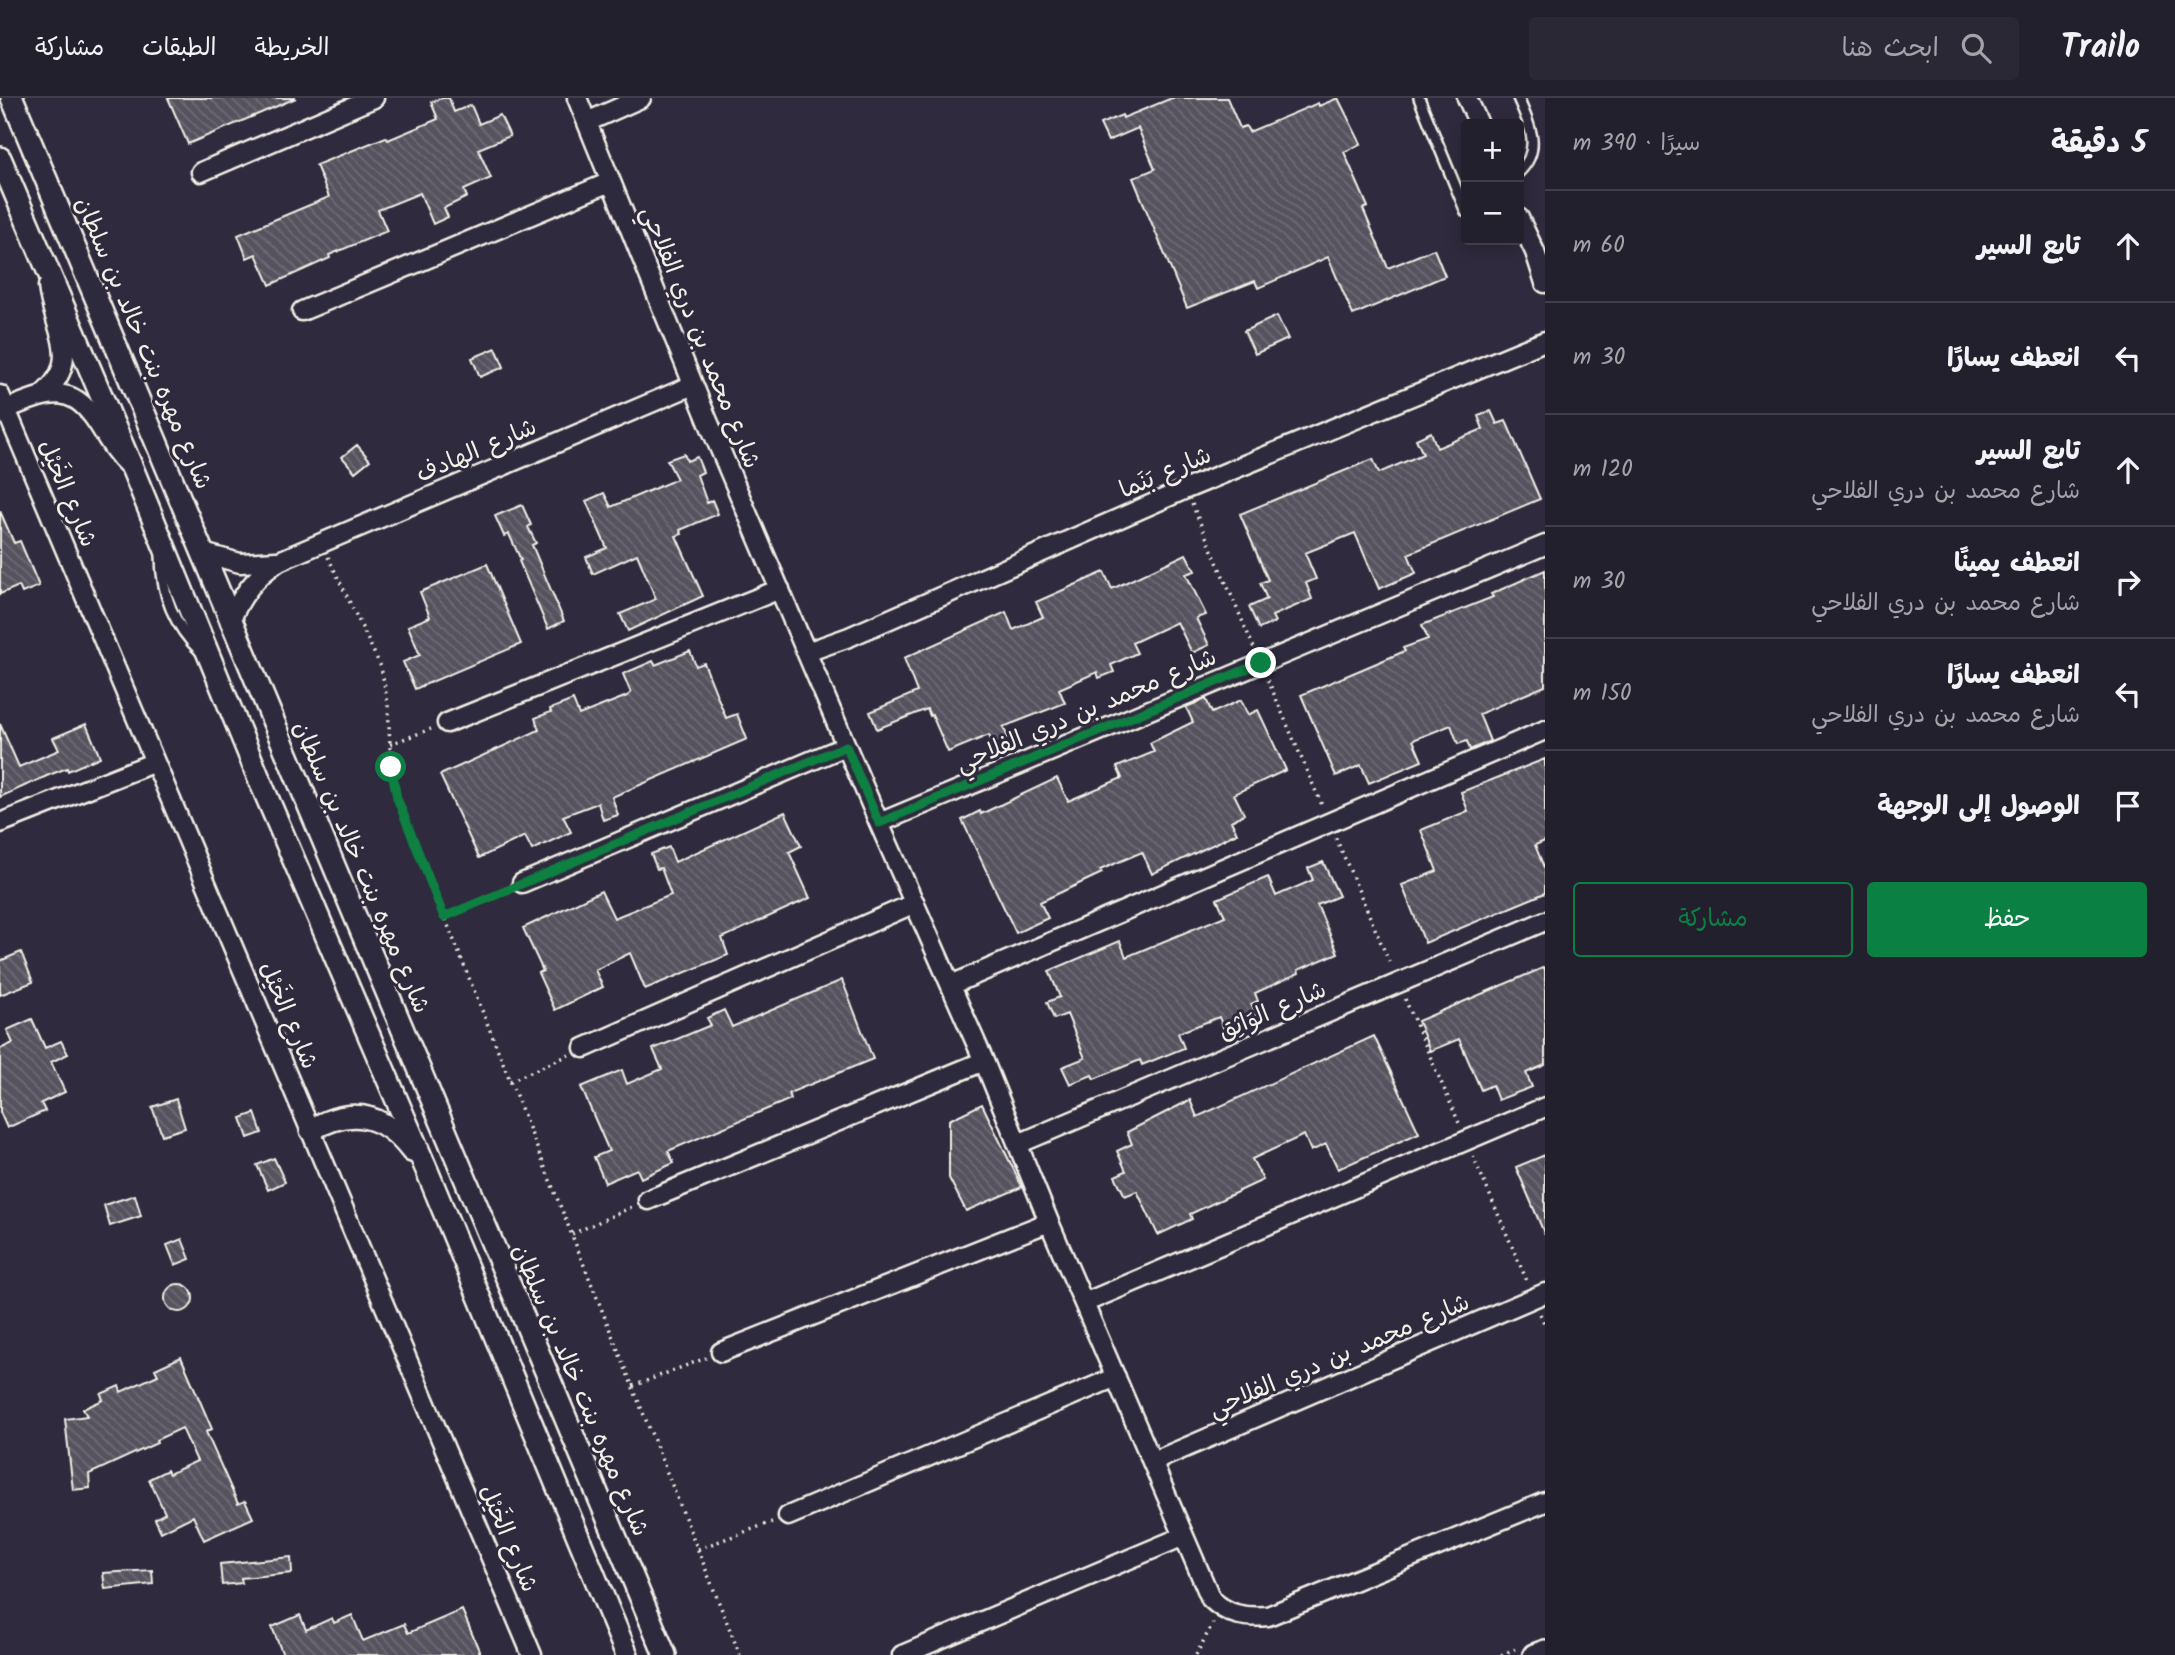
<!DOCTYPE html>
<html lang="ar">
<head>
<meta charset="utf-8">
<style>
  :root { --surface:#23202e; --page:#2b2836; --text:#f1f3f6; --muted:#a3a3aa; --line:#403e4a; --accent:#0b8043 }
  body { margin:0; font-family:Kalam,"Playpen Sans Arabic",sans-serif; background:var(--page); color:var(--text); direction:rtl }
  .controls { position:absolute; right:21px; top:21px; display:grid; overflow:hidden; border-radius:7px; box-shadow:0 4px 18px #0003 }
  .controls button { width:63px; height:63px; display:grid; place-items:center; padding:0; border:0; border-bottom:2px solid var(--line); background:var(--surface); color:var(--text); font:35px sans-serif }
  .stop { position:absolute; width:21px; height:21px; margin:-16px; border:5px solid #0b8043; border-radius:50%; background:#fff }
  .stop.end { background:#0b8043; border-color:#fff; box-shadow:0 2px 7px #0008 }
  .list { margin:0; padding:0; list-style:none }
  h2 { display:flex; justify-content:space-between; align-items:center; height:91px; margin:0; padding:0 28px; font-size:30px }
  h2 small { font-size:23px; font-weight:400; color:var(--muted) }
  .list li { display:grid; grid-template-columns:46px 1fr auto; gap:21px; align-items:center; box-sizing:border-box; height:112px; padding:0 28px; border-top:2px solid var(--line) }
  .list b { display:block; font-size:26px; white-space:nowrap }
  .list p { margin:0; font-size:23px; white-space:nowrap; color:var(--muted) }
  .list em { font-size:23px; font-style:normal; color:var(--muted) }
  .actions { display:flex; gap:14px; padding:21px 28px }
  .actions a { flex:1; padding:16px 0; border:2px solid var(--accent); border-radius:7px; text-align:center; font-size:24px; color:var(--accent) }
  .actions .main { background:var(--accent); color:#fff }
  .icon { flex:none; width:38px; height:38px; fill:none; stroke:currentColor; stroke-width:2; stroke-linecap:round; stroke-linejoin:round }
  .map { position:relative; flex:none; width:1545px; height:1557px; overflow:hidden; direction:ltr }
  header { display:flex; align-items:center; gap:42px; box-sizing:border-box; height:98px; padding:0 35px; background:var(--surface); border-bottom:2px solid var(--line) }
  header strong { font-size:33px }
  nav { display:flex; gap:38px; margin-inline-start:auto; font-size:24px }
  .search { width:490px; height:63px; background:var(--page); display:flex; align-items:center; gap:18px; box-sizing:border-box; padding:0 24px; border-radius:7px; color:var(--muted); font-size:26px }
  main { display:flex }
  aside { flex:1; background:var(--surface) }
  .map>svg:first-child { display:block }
</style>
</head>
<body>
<header>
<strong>Trailo</strong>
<div class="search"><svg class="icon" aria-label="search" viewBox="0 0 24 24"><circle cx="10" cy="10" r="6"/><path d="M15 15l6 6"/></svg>ابحث هنا</div>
<nav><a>الخريطة</a><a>الطبقات</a><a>مشاركة</a></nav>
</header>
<main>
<aside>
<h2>5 دقيقة<small>سيرًا · 390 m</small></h2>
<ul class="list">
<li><svg class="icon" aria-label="ahead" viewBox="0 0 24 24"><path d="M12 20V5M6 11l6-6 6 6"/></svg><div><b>تابع السير</b></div><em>60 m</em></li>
<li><svg class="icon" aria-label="left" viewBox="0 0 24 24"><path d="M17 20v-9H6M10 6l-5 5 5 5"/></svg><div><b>انعطف يسارًا</b></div><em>30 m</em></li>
<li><svg class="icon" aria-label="ahead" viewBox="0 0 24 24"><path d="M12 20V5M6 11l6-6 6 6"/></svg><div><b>تابع السير</b><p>شارع محمد بن دري الفلاحي</p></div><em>120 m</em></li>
<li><svg class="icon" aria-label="right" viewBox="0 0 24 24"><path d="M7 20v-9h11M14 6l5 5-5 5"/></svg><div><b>انعطف يمينًا</b><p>شارع محمد بن دري الفلاحي</p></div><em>30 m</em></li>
<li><svg class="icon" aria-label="left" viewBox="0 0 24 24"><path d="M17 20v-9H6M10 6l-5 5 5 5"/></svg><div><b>انعطف يسارًا</b><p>شارع محمد بن دري الفلاحي</p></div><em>150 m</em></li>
<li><svg class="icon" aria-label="arrive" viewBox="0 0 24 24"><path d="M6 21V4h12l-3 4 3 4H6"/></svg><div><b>الوصول إلى الوجهة</b></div></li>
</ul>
<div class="actions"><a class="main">حفظ</a><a>مشاركة</a></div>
</aside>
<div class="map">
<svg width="1545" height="1557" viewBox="0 0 1545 1557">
  <defs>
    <pattern id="building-back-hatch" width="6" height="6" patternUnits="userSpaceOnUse" patternTransform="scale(1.75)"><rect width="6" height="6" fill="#56525f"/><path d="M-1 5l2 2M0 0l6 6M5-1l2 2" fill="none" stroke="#6f6b76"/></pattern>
  </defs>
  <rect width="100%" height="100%" fill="#2f2a3d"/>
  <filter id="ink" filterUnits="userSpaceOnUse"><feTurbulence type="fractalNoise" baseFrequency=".0143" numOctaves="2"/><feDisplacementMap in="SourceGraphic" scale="14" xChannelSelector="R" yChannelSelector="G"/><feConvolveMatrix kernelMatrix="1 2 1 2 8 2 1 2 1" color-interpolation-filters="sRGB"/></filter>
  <g filter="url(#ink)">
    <path fill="url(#building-back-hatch)" stroke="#f4f1e8" stroke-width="2" d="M 168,0 L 296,0 L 188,46 Z
      M 442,0 L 449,0 L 454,14 L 471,7 L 479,26 L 500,17 L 510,38 L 478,51 L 491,80 L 464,92 L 467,99 L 444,110 L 448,119 L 433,126 L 420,95 L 378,112 L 387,133 L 329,157 L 330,160 L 270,187 L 256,156 L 247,160 L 238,137 L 329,99 L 316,67 L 386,39 L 388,42 L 438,21 L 431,4 Z
      M 1172,0 L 1227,0 L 1240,30 L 1246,28 L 1249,34 L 1318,5 L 1319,8 L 1338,0 L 1361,46 L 1344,54 L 1368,109 L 1363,111 L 1388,170 L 1434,151 L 1445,178 L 1353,217 L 1328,159 L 1258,190 L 1255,183 L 1187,210 L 1133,80 L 1155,71 L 1138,30 L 1108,43 L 1100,26 L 1122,17 L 1123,20 Z
      M 1277,218 L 1288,241 L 1255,256 L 1244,233 Z
      M 496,250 L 504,269 L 480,279 L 472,260 Z
      M 1491,313 L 1497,326 L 1506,323 L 1540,401 L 1408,456 L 1416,475 L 1379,491 L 1355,435 L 1305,455 L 1316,481 L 1306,485 L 1312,501 L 1272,518 L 1275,524 L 1259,531 L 1249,509 L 1267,501 L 1260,485 L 1268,482 L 1240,416 L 1373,361 L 1379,375 L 1423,356 L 1416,341 L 1431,334 L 1437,350 L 1483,331 L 1478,318 Z
      M 357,347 L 370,362 L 355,374 L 342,359 Z
      M 684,356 L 687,363 L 697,359 L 703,374 L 697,377 L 707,405 L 712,402 L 718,416 L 680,432 L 682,436 L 676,438 L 703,498 L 628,533 L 620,516 L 656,501 L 637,456 L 593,476 L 586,459 L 607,450 L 586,403 L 604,395 L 611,409 L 677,381 L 667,362 Z
      M 522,407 L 531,427 L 528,429 L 536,445 L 532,447 L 564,523 L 548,531 L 519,463 L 521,462 L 509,436 L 504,438 L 495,418 Z
      M 0,413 L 14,445 L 20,443 L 39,488 L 22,495 L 19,488 L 0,496 Z
      M 1186,456 L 1195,473 L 1186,476 L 1206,517 L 1196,520 L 1209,547 L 1192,555 L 1177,524 L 1132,545 L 1137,555 L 1111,567 L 1114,574 L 1099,580 L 1097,574 L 1059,591 L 1065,605 L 1003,629 L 1008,639 L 992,645 L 989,637 L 948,654 L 932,617 L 930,618 L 927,611 L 877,631 L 870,614 L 917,594 L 904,560 L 1006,514 L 1013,532 L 1043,519 L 1036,504 L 1104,474 L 1112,491 Z
      M 487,466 L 521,546 L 415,591 L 403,564 L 420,557 L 408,528 L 430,519 L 420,494 Z
      M 1545,472 L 1545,588 L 1479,616 L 1490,643 L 1470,652 L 1467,643 L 1458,646 L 1451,627 L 1413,642 L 1422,663 L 1369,685 L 1361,667 L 1336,678 L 1301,597 L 1405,553 L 1403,550 L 1428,541 L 1422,527 L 1493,499 L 1491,496 Z
      M 690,553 L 696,568 L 704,565 L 726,620 L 737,616 L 747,641 L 612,699 L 618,717 L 603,722 L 598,705 L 563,718 L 571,734 L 532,752 L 525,738 L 479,760 L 440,677 L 539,632 L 535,620 L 551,614 L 550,611 L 573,602 L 579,617 L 627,598 L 631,595 L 623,576 L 653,563 L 655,567 Z
      M 1206,601 L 1212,615 L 1241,602 L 1248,617 L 1258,612 L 1286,672 L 1234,696 L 1244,716 L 1231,723 L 1237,735 L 1152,776 L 1142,754 L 1100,772 L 1102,775 L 1040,804 L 1048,820 L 1016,835 L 962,722 L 980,713 L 981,716 L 1057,680 L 1068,703 L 1122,680 L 1117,669 L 1154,654 L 1150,645 L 1193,624 L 1186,609 Z
      M 0,626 L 19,669 L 59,652 L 53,640 L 86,626 L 100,659 L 68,673 L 67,670 L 49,677 L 0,699 Z
      M 1545,661 L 1545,743 L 1535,747 L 1545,772 L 1545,795 L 1425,845 L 1402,787 L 1437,773 L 1421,732 L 1468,713 L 1461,694 Z
      M 785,714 L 801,748 L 789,754 L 810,800 L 722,840 L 728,857 L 645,891 L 630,855 L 595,872 L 603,889 L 555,912 L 538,875 L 543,873 L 523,830 L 601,793 L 614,820 L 671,797 L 661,770 L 657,771 L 651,756 L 669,749 L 675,764 Z
      M 1323,764 L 1339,798 L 1317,807 L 1338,855 L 1298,872 L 1299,875 L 1255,895 L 1258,903 L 1251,906 L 1258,921 L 1225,934 L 1219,919 L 1178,935 L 1184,950 L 1142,967 L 1140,962 L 1094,981 L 1092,977 L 1070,986 L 1062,969 L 1085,960 L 1067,916 L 1054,921 L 1047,904 L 1060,899 L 1049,873 L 1120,843 L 1126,859 L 1225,818 L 1217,801 L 1268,779 L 1276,798 L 1313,782 L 1308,770 Z
      M 21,854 L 33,884 L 0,897 L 0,863 Z
      M 1545,869 L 1545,967 L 1526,975 L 1532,989 L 1498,1002 L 1492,987 L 1481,992 L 1459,941 L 1430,953 L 1418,923 Z
      M 842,882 L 873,961 L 789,995 L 791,1001 L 668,1053 L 674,1065 L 641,1080 L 637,1071 L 605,1085 L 594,1059 L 609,1053 L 581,989 L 622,972 L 627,986 L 662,971 L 653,951 L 711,927 L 707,920 L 724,912 L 732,929 Z
      M 32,921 L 45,950 L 61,943 L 68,956 L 51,964 L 65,994 L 41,1005 L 45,1013 L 7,1030 L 0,1014 L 0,951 L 13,945 L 7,932 Z
      M 1374,938 L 1419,1035 L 1338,1071 L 1326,1046 L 1311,1053 L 1304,1037 L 1252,1061 L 1263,1082 L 1190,1116 L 1192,1121 L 1158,1137 L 1137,1093 L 1125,1098 L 1115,1078 L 1126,1073 L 1117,1053 L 1132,1046 L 1127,1034 L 1190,1002 L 1197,1019 Z
      M 176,1001 L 185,1030 L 162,1037 L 152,1009 Z
      M 982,1006 L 1022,1089 L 966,1113 L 949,1080 L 949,1022 Z
      M 255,1015 L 262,1035 L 248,1040 L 241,1020 Z
      M 1545,1057 L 1545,1137 L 1516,1069 Z
      M 274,1060 L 285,1084 L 268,1092 L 257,1067 Z
      M 135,1097 L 141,1118 L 110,1128 L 104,1107 Z
      M 182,1141 L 190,1161 L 175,1167 L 167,1147 Z
      M165 1200a14 14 0 1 1 28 0a14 14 0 1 1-28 0Z
      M 181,1259 L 212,1331 L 206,1334 L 238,1406 L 245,1403 L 253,1420 L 204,1442 L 193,1418 L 161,1434 L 155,1421 L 165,1415 L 149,1381 L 167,1372 L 169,1376 L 197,1363 L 182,1330 L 156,1342 L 157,1345 L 89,1376 L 90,1390 L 73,1392 L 65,1321 L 87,1318 L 83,1311 L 103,1302 L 101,1296 L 119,1288 L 121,1294 L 158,1277 L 155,1271 Z
      M 291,1459 L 292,1475 L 241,1480 L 242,1485 L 222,1487 L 220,1466 Z
      M 152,1472 L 153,1486 L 105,1491 L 103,1475 Z
      M 462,1512 L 481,1557 L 283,1557 L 272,1529 L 300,1517 L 306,1532 L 332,1520 L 334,1525 L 352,1517 L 363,1543 L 404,1526 L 408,1535 Z"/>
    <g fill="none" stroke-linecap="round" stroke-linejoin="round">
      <defs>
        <path id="service" d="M 1419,0 L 1466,114
          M 1518,0 C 1529,26 1543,51 1519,74
          M 161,458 C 161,496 174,528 201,554"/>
        <path id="minor" d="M 577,0 L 708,323 L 879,725 L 984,963 L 1049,1124 L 1211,1501 C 1227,1517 1245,1520 1268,1518 L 1545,1404
          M 1467,0 L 1479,26
          M 587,24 L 641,0
          M 201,74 L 374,0
          M 1519,120 L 1535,154 L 1545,185
          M 302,213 L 610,84
          M 0,297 L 532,1557
          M 42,297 C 85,261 52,231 48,188
          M 6,311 C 53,293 73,283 102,332 C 110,345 117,357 128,367
          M 203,455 L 240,465 L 276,463
          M 230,524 C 241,497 255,479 279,463 L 693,287
          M 807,554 L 849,539 L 1186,391 L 1545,243
          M 447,625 L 780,491
          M 0,725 L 155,664
          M 879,725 L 1545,447
          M 522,785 L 846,648
          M 951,887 L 1545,632
          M 584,950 L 915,805
          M 1018,1046 L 1545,823
          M 648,1102 L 984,963
          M 1084,1205 L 1545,1009
          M 721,1254 L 1049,1124
          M 1152,1364 L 1545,1195
          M 788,1418 L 1116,1279
          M 902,1557 L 1184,1438"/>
        <path id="tertiary" d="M 12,0 L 665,1557
          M 0,60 L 133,372 L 260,683 L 428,1075 L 627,1557
          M 311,1032 C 352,1008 384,1016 412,1053
          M 1534,1557 L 1545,1553"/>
      </defs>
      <use href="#service" stroke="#f4f1e8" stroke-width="14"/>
      <use href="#minor" stroke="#f4f1e8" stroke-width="23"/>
      <use href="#tertiary" stroke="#f4f1e8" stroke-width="26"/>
      <path stroke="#f4f1e8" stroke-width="3.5" stroke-dasharray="2 5" stroke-linecap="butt" d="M 1192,406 L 1254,550
        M 328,459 L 381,569 L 388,606 L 391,669 L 397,700 L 740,1557
        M 1268,582 L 1323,710
        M 390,646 L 431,631
        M 1336,740 L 1391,868
        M 444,819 L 507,791
        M 1405,901 L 1459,1025
        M 510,983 L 569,957
        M 1473,1058 L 1527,1183
        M 572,1136 L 634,1108
        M 1540,1216 L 1545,1227
        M 633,1288 L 706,1260
        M 698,1451 L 772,1424
        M 1196,1557 L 1213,1525
        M 1501,1557 L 1515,1551"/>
      <use href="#service" stroke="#2f2a3d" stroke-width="9"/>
      <use href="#minor" stroke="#2f2a3d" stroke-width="18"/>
      <use href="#tertiary" stroke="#2f2a3d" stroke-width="21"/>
    </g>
  </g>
  <g fill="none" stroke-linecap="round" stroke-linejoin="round" filter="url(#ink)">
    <path stroke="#0b8043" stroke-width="9" d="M 391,669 L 397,700 L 444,819 L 846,648 L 879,725 L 1261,565"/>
  </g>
  <g text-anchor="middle" stroke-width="6" stroke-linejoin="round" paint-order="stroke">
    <g font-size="24" fill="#f4f1e8" stroke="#2f2a3d">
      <text transform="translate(701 239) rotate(68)" y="8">شارع محمد بن دري الفلاحي</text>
      <text transform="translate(144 245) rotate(67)" y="8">شارع مهره بنت خالد بن سلطان</text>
      <text transform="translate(476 352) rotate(-23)" y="8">شارع الهادف</text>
      <text transform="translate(1165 374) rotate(-23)" y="8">شارع بَنَما</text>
      <text transform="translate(68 395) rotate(67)" y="8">شارع الخَيْل</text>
      <text transform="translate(1086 612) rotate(-23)" y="8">شارع محمد بن دري الفلاحي</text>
      <text transform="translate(362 769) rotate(67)" y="8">شارع مهره بنت خالد بن سلطان</text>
      <text transform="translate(1272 912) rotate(-23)" y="8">شارع الوَاثِق</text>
      <text transform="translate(289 917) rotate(67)" y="8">شارع الخَيْل</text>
      <text transform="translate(1339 1257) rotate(-23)" y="8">شارع محمد بن دري الفلاحي</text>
      <text transform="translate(581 1292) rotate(67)" y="8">شارع مهره بنت خالد بن سلطان</text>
      <text transform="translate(509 1440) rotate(67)" y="8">شارع الخَيْل</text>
    </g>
  </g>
</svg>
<div class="controls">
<button>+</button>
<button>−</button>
</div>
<div class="stop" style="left:391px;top:669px"></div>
<div class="stop end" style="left:1261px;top:565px"></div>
</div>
</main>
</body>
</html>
